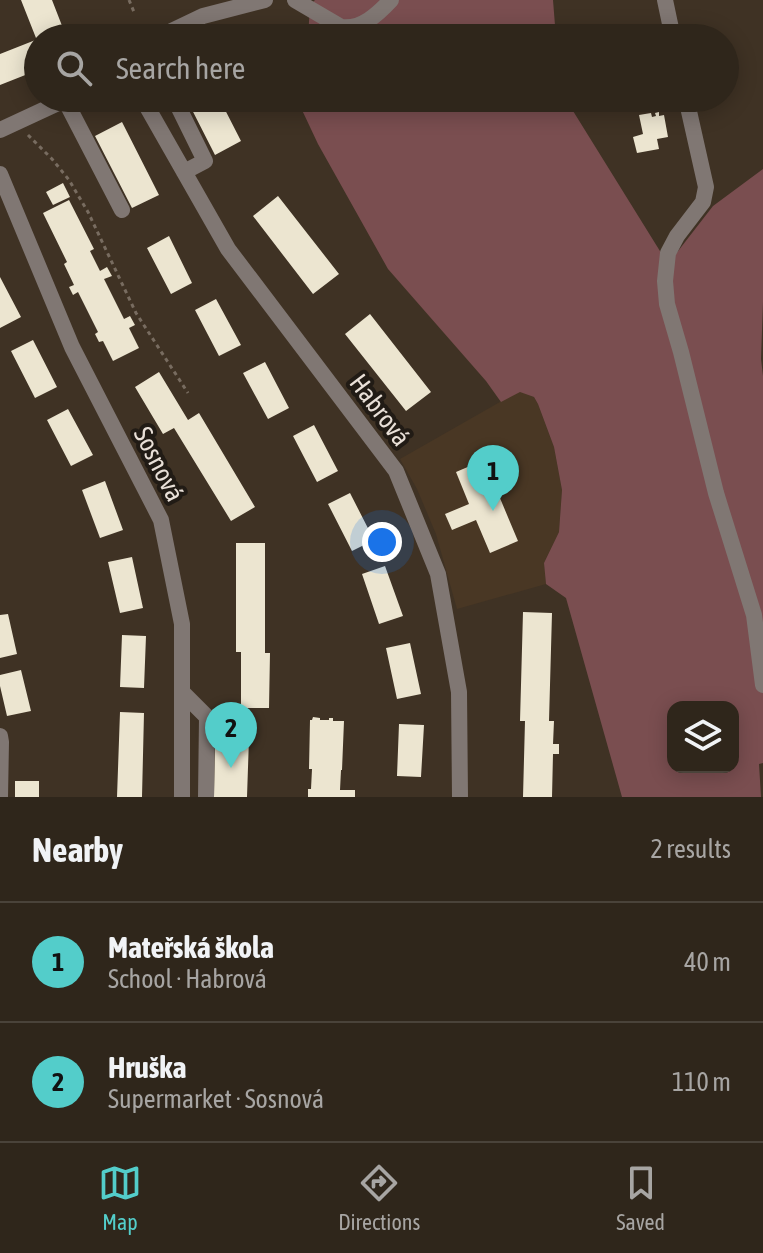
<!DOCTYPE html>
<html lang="en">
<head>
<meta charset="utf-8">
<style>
  :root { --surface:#2f261b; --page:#3b3228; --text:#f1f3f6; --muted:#a7a5a3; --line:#4a433a; --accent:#53cdca }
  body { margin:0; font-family:"Asap Condensed",sans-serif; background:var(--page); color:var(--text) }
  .controls { position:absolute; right:24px; bottom:24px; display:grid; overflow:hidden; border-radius:16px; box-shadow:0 4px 20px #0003 }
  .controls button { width:72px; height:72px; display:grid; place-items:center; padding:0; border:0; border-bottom:2px solid var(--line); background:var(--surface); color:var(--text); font:40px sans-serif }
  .you { position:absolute; left:382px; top:542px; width:28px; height:28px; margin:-20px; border:6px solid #fff; border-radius:50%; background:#1a73e8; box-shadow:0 0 0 12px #1a73e833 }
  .badge { display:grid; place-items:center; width:52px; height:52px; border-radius:50%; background:var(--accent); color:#111; font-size:26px; font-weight:700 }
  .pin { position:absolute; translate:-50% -66px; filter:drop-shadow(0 2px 4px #0008) }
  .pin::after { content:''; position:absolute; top:42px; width:28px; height:24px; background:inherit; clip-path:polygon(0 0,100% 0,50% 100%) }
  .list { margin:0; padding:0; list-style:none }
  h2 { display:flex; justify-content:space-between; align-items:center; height:104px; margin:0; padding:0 32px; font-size:34px }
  h2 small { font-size:26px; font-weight:400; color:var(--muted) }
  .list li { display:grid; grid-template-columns:52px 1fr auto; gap:24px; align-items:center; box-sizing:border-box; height:120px; padding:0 32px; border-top:2px solid var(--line) }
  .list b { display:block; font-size:30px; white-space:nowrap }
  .list p { margin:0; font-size:26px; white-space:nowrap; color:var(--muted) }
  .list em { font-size:26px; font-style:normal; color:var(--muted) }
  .icon { flex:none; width:44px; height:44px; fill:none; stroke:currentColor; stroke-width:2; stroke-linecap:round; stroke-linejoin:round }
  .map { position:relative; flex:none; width:763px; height:797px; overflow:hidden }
  .search { position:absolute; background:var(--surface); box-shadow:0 4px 20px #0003; left:24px; right:24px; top:24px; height:88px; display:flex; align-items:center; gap:20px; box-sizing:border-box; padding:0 28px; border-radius:44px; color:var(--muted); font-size:30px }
  .sheet { height:344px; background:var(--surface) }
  nav { display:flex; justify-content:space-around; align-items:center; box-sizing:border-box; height:112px; border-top:2px solid var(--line); background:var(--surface); font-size:22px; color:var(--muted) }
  nav a { display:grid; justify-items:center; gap:4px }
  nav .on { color:var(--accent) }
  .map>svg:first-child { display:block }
</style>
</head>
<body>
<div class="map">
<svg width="763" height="797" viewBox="0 0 763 797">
  <rect width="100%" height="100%" fill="#3f3224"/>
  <path fill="#493724" d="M 519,391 L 534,397 L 538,404 L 554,447 L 562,490 L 559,532 L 544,563 L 546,584 L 457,609 L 436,534 L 417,489 L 400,459 Z"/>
  <path fill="#7a4e50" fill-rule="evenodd" d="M 315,0 L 553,0 L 556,38 L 308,38 L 310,5 Z
    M 303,98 L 565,98 L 668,264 L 713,206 L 763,169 L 763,302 L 761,359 L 763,376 L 763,763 L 759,764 L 761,797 L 622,797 L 566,598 L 546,584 L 544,563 L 559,532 L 562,490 L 554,447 L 538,404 L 534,397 L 520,392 L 501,402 L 486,381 L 388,269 L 318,144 L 302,110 ZM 673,707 L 733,707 L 733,767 L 673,767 Z"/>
  <path fill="#ece5d0" d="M 21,0 L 52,0 L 66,36 L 61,38 L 36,38 Z
    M 38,39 L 38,70 L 0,85 L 0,54 Z
    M 186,98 L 219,98 L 241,141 L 215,155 Z
    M 659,112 L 659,116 L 664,115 L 668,137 L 657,139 L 659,149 L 637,153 L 633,137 L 643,134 L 639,115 L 651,113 L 652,117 L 656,116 L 655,113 Z
    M 122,122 L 159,195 L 132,208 L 95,136 Z
    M 63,183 L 70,197 L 53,205 L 46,192 Z
    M 278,196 L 339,274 L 313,294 L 253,216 Z
    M 69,200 L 94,249 L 90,251 L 100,271 L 107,267 L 112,276 L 104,279 L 124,319 L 130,316 L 135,325 L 129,328 L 139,348 L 113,361 L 103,341 L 99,342 L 95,334 L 98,332 L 78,292 L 73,295 L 69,287 L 74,285 L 64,264 L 67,262 L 43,213 Z
    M 169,236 L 192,283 L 171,294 L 147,248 Z
    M 0,277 L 21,317 L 0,328 Z
    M 216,299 L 241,345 L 219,356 L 195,310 Z
    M 370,314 L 431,392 L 406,411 L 345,334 Z
    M 33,340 L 57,387 L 35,398 L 11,351 Z
    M 265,362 L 289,408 L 268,419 L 243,373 Z
    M 159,372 L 188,420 L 199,413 L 255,507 L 231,521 L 174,428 L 163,434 L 135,387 Z
    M 68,409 L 93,455 L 71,466 L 47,420 Z
    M 314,425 L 338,471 L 317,482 L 293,436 Z
    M 484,460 L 518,541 L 490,553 L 476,520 L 452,530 L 445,514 L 469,504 L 456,472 Z
    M 105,481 L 123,530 L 100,538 L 82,490 Z
    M 350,493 L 374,540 L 352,551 L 328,504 Z
    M 236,543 L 265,543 L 265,653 L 270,653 L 269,708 L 241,708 L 241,652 L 236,652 Z
    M 132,557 L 143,608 L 120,613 L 108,562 Z
    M 385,566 L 403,616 L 379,624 L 362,574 Z
    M 523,612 L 552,613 L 549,721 L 554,721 L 553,744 L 559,744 L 559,754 L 553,754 L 552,797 L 523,797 L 525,721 L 520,721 Z
    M 8,614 L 17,654 L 0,658 L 0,615 Z
    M 122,635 L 146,636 L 144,688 L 120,687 Z
    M 410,643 L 421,694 L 397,699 L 386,648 Z
    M 21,670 L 31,711 L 7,716 L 0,686 L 0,675 Z
    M 120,712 L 144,713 L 142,797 L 117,797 Z
    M 313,717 L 320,718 L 320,720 L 329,720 L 329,718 L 333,718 L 333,721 L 344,721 L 342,770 L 341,770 L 340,790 L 355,790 L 355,797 L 308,797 L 308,789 L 311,789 L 312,769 L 309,769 L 310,720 L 312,720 Z
    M 399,724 L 424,725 L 421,777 L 397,776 Z
    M 215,738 L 249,738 L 247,797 L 214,797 Z
    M 15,781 L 39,781 L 39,797 L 15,797 Z"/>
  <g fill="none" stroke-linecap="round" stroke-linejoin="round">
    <path stroke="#786c60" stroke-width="3" stroke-dasharray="4 4" stroke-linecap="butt" d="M 129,0 L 134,12
      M 28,135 L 52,159 L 69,180 L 88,212 L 136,313 L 188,393"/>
    <path stroke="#807773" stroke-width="16" d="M 295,0 L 341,27 C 361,30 378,14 391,0
      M 665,0 L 673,38
      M 157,38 L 203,16 L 265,0
      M 142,98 L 228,249 L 396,471 L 438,574 L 459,692 L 460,797
      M 174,98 L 205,161 L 184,172
      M 686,98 L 706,187 L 703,202 L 677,236 L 668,253 L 665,281 L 667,304 L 681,352 L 716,493 L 754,615 L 763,685
      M 65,100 L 122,210
      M 0,130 L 69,98
      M 0,174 L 72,347 L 161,520 L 182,624 L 182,797
      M 183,693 L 207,717 L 206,797
      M 0,736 L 1,742 L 0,797"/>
  </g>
  <g text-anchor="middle" stroke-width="8" stroke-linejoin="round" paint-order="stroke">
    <g font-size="26" fill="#e9e0d8" stroke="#211b15">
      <text transform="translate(380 410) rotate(53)" y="9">Habrová</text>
      <text transform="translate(159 464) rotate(63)" y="9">Sosnová</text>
    </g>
  </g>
</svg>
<div class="controls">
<button><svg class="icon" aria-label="layers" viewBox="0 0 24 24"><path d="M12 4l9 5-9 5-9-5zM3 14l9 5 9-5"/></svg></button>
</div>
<div class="you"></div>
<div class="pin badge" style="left:493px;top:511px">1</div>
<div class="pin badge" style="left:231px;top:768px">2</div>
<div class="search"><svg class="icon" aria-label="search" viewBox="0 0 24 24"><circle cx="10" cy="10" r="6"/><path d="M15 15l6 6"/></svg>Search here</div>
</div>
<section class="sheet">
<h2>Nearby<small>2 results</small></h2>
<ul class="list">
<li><span class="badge">1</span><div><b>Mateřská škola</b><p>School · Habrová</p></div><em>40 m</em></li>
<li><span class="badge">2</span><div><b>Hruška</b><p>Supermarket · Sosnová</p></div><em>110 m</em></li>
</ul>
</section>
<nav>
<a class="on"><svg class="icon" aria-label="map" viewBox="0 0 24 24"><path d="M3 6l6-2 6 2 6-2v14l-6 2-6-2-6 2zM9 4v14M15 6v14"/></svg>Map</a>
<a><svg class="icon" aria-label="directions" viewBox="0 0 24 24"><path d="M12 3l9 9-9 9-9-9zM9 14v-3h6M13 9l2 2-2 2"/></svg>Directions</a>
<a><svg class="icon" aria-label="saved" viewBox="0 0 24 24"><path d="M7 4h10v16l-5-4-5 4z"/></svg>Saved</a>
</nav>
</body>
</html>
